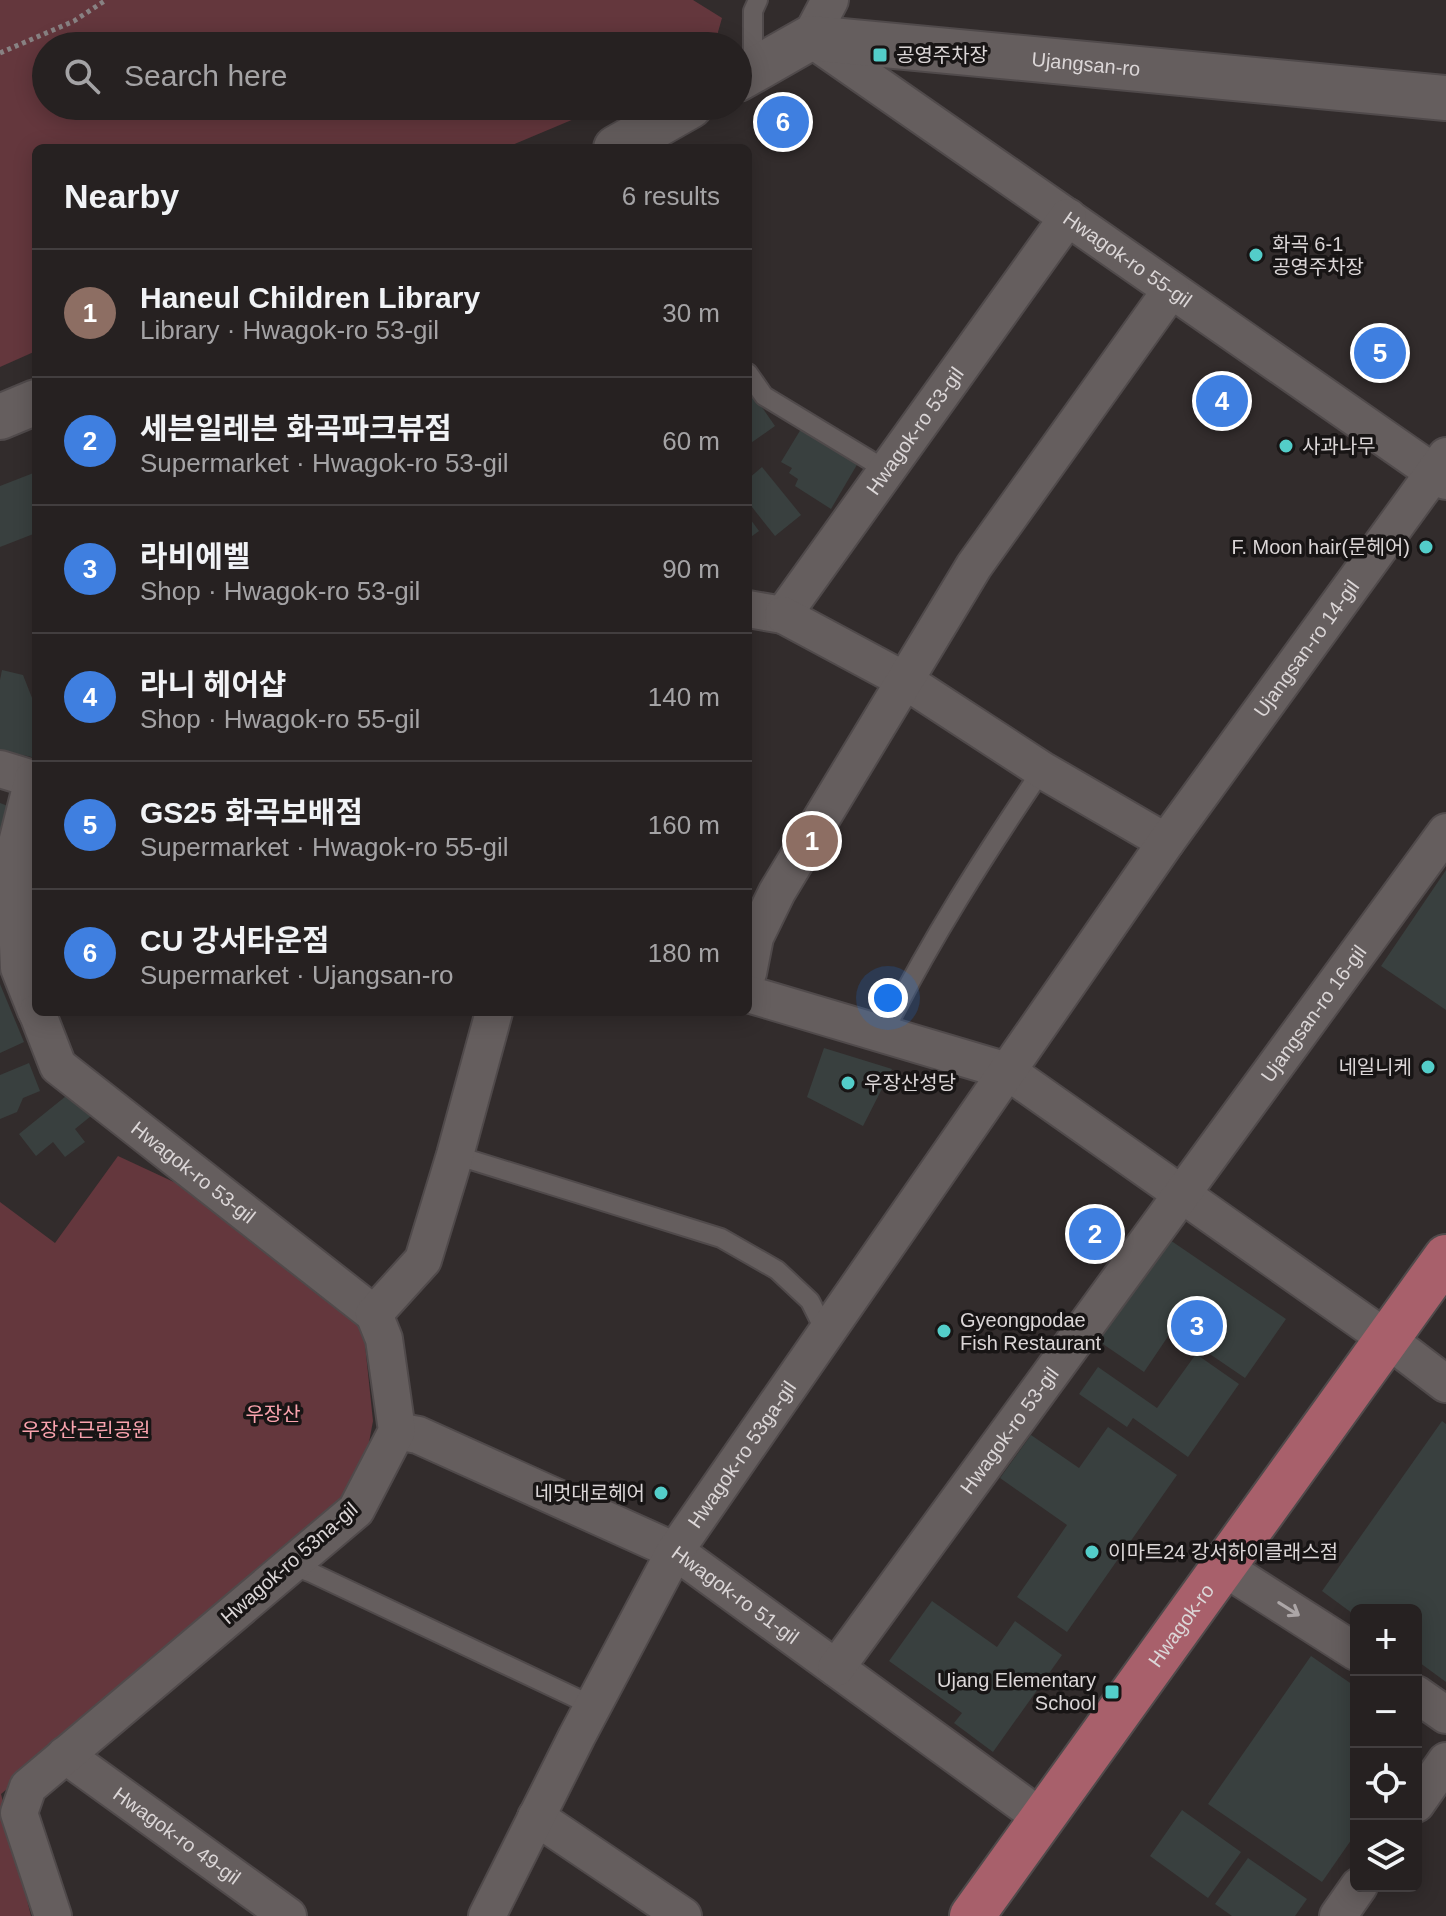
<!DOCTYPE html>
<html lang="en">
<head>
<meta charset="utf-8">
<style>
  :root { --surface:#262121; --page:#2e292a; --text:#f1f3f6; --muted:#a4a3a5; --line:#423e3f; --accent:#d93025 }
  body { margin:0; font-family:Arial,"Noto Sans KR",sans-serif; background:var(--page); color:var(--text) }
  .controls { position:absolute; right:24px; bottom:24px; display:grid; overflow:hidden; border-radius:12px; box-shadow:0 4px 20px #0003 }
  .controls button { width:72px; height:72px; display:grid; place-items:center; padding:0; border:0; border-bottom:2px solid var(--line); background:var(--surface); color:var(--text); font:40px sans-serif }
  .you { position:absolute; left:888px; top:998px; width:28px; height:28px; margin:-20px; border:6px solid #fff; border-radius:50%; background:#1a73e8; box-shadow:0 0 0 12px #1a73e833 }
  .badge { display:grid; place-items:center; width:52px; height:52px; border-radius:50%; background:var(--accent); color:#fff; font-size:26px; font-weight:700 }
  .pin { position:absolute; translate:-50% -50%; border:4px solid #fff; box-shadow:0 2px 8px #0006 }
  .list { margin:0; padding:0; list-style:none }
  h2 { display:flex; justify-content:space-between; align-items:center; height:104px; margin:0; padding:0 32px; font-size:34px }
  h2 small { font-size:26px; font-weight:400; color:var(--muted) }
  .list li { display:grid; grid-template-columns:52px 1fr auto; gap:24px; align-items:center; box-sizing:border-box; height:128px; padding:0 32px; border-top:2px solid var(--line) }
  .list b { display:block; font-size:30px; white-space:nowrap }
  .list p { margin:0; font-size:26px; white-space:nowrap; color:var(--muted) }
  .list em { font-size:26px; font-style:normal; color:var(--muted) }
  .icon { flex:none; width:44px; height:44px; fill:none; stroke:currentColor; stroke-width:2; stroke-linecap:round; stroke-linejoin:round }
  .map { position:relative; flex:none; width:1446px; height:1916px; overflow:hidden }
  .search { position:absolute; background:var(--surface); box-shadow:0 4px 20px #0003; left:32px; top:32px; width:720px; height:88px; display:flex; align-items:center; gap:20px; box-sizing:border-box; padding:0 28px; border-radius:44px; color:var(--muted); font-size:30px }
  .panel { position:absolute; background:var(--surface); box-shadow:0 4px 20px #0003; left:32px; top:144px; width:720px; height:872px; border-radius:12px }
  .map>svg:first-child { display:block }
</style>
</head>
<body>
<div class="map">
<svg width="1446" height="1916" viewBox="0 0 1446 1916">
  <rect width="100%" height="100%" fill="#322c2c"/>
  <path fill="#64373d" d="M 0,0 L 693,0 L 722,18 L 714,46 L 46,46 L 46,106 L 605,106 L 505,148 L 36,148 L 36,351 L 0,367 Z
    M 118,1156 L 176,1183 L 363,1325 L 373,1421 L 364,1469 L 322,1528 L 1,1794 L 31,1916 L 0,1916 L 0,1202 L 55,1243 Z"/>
  <path fill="#39403f" d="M 752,393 L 775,426 L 748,445 L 748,396 Z
    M 801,429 L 858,463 L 831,509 L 795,486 L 798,479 L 789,473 L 792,468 L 781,462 Z
    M 762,467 L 801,515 L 775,536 L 748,502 L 748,479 Z
    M 36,472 L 36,533 L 0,547 L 0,486 Z
    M 748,516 L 759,531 L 748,539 Z
    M 2,670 L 23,675 L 36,708 L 36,758 L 0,750 L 0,680 Z
    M 0,803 L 8,806 L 1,828 L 0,828 Z
    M 1446,870 L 1446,1010 L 1381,966 Z
    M 0,984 L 24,1042 L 0,1053 Z
    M 824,1048 L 892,1069 L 863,1126 L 807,1097 Z
    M 29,1063 L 40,1091 L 23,1098 L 17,1112 L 0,1119 L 0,1075 Z
    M 71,1092 L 91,1116 L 75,1129 L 85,1142 L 65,1157 L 53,1142 L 36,1156 L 19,1134 Z
    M 1167,1238 L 1286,1319 L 1245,1378 L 1173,1329 L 1144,1372 L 1097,1340 Z
    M 1196,1354 L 1239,1384 L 1188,1457 L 1133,1418 L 1127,1427 L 1079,1394 L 1098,1367 L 1157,1408 Z
    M 1442,1421 L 1446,1424 L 1446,1682 L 1416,1660 L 1416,1610 L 1356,1610 L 1356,1616 L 1322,1591 Z
    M 1108,1427 L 1177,1475 L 1067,1632 L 1017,1597 L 1067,1525 L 1000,1478 L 1031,1435 L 1079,1468 Z
    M 932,1601 L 997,1647 L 1015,1621 L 1062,1655 L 993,1752 L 954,1723 L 962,1713 L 889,1661 Z
    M 1311,1656 L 1356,1687 L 1356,1833 L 1322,1882 L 1208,1804 Z
    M 1182,1810 L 1241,1852 L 1208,1898 L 1150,1856 Z
    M 1248,1858 L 1307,1899 L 1295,1916 L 1232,1916 L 1215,1904 Z"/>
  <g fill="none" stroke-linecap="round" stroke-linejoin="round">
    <defs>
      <path id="service" d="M 753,68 L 753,11 L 758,0
        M 748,373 L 764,396 L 886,470
        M 883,1034 C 929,942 984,856 1042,770
        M 455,1155 L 721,1238 L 777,1270 L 810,1301 L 826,1333
        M 291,1565 L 312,1573 L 593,1706"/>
      <g id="minor">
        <path id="s1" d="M 830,0 L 810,38 L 1446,481"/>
        <path id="s2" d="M 748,609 L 783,615 L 1068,217"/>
        <path d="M 783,615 L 904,680 L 1042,770 L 1166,842"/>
        <path d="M 0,769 L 36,780"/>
        <path d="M 33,779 L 14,855 L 19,968 L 36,1011"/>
        <path d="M 748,973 L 755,937 L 777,892 L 974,566 L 1171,290"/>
        <path d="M 748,994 L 1007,1071 L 1387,1339 L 1446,1384"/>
        <path id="s3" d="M 37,1012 L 58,1066 L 374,1314"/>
        <path id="s4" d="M 397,1431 L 418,1435 L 675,1551 L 1042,1818"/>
        <path d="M 1223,1567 L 1356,1652"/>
        <path id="s5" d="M 836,1668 L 1446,832"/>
        <path d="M 1416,1694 L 1446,1715"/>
        <path id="s6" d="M 65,1755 L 288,1916"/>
        <path d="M 1416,1804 L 1446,1761"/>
        <path d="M 536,1817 L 683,1916"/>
        <path d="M 53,1916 L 19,1813 L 28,1787 L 356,1510 L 397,1431 L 384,1339 L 374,1314 L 423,1260 L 455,1155 L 494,1012"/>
        <path id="s7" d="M 487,1916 L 577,1736 L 675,1551 L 1166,842 L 1446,456"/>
        <path d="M 1338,1916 L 1359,1886"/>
      </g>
      <g id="tertiary">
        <path id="s8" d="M 738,79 L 810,38 L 1446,98"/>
        <path d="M 616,148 L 690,106"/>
        <path d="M 0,417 L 36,402"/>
      </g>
      <g id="primary">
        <path id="s9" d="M 972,1916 L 1446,1257"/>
      </g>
    </defs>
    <use href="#service" stroke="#504a4b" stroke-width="22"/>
    <use href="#minor" stroke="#504a4b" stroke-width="40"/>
    <use href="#tertiary" stroke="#504a4b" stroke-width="48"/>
    <use href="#primary" stroke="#504a4b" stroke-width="48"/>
    <path stroke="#888283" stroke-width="5" stroke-dasharray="4 4" stroke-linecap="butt" d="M 0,53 L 74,21 L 106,0"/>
    <use href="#service" stroke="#655e5e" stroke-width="18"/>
    <use href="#minor" stroke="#655e5e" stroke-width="36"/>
    <use href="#tertiary" stroke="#655e5e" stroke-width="44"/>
    <use href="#primary" stroke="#a8606b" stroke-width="44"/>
  </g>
  <defs><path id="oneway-shaft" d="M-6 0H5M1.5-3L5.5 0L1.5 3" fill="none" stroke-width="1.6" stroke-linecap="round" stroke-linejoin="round" transform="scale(2)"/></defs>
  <use stroke="#aca6a7" href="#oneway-shaft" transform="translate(1289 1609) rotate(32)"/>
  <g fill="#53cdc9" stroke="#181515" stroke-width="3">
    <rect x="872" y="47" width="16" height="16" rx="4"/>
    <circle cx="1256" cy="255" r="8"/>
    <circle cx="1286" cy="446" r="8"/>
    <circle cx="1426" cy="547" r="8"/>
    <circle cx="1428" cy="1067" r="8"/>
    <circle cx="848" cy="1083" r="8"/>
    <circle cx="944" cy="1331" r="8"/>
    <circle cx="661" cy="1493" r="8"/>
    <circle cx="1092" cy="1552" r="8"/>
    <rect x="1104" y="1684" width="16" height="16" rx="4"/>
  </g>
  <g text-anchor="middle" stroke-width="7" stroke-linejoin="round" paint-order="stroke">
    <g font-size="20" fill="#dbd6d7" stroke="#181515" text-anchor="start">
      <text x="896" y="62">공영주차장</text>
      <text x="1272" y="251">화곡 6-1<tspan x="1272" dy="23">공영주차장</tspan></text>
      <text x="1302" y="453">사과나무</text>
      <text x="1410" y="554" text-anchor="end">F. Moon hair(문헤어)</text>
      <text x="1412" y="1074" text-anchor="end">네일니케</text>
      <text x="864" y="1090">우장산성당</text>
      <text x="960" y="1327">Gyeongpodae<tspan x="960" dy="23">Fish Restaurant</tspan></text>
      <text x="645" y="1500" text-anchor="end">네멋대로헤어</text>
      <text x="1108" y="1559">이마트24 강서하이클래스점</text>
      <text x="1096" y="1687" text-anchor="end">Ujang Elementary<tspan x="1096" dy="23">School</tspan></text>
    </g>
    <g font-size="20" fill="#dbd6d7" stroke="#181515">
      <text dy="7" stroke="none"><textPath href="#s8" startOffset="360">Ujangsan-ro</textPath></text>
      <text dy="7" stroke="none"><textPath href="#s1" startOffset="430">Hwagok-ro 55-gil</textPath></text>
      <text dy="7" stroke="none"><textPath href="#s2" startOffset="262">Hwagok-ro 53-gil</textPath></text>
      <text dy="7" stroke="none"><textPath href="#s7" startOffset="1512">Ujangsan-ro 14-gil</textPath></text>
      <text dy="7" stroke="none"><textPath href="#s5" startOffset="810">Ujangsan-ro 16-gil</textPath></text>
      <text dy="7" stroke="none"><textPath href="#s3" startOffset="230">Hwagok-ro 53-gil</textPath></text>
      <text dy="7" stroke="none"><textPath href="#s5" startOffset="294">Hwagok-ro 53-gil</textPath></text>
      <text dy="7" stroke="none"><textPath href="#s7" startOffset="528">Hwagok-ro 53ga-gil</textPath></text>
      <text transform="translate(289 1563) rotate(-41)" y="7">Hwagok-ro 53na-gil</text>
      <text dy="7" stroke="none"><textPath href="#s4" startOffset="378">Hwagok-ro 51-gil</textPath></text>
      <text dy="7" stroke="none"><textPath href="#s9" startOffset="358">Hwagok-ro</textPath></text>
      <text dy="7" stroke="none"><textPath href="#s6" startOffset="138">Hwagok-ro 49-gil</textPath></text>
    </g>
    <g font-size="20" fill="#faa3ae" stroke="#181515">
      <text x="273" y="1421">우장산</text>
      <text x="86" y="1437">우장산근린공원</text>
    </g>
  </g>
</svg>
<div class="controls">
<button>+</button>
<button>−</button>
<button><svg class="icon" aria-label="locate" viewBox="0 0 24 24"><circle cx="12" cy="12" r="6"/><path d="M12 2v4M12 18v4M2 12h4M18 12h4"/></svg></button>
<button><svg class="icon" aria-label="layers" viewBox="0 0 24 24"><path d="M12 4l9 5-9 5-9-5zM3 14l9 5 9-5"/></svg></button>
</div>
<div class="you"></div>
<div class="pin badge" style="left:812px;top:841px;background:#8d6e63">1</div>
<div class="pin badge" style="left:1095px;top:1234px;background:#3f7fe0">2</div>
<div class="pin badge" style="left:1197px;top:1326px;background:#3f7fe0">3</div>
<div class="pin badge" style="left:1222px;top:401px;background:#3f7fe0">4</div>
<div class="pin badge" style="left:1380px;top:353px;background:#3f7fe0">5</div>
<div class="pin badge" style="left:783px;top:122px;background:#3f7fe0">6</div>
<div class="search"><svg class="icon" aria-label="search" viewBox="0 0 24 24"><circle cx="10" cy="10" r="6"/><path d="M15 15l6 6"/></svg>Search here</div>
<section class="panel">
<h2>Nearby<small>6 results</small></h2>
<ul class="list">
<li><span class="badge" style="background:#8d6e63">1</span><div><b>Haneul Children Library</b><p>Library · Hwagok-ro 53-gil</p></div><em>30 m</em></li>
<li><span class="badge" style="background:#3f7fe0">2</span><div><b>세븐일레븐 화곡파크뷰점</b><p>Supermarket · Hwagok-ro 53-gil</p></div><em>60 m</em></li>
<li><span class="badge" style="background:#3f7fe0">3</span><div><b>라비에벨</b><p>Shop · Hwagok-ro 53-gil</p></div><em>90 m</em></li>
<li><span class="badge" style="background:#3f7fe0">4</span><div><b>라니 헤어샵</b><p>Shop · Hwagok-ro 55-gil</p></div><em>140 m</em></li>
<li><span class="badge" style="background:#3f7fe0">5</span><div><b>GS25 화곡보배점</b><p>Supermarket · Hwagok-ro 55-gil</p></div><em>160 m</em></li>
<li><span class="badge" style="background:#3f7fe0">6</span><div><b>CU 강서타운점</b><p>Supermarket · Ujangsan-ro</p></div><em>180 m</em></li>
</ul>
</section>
</div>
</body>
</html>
